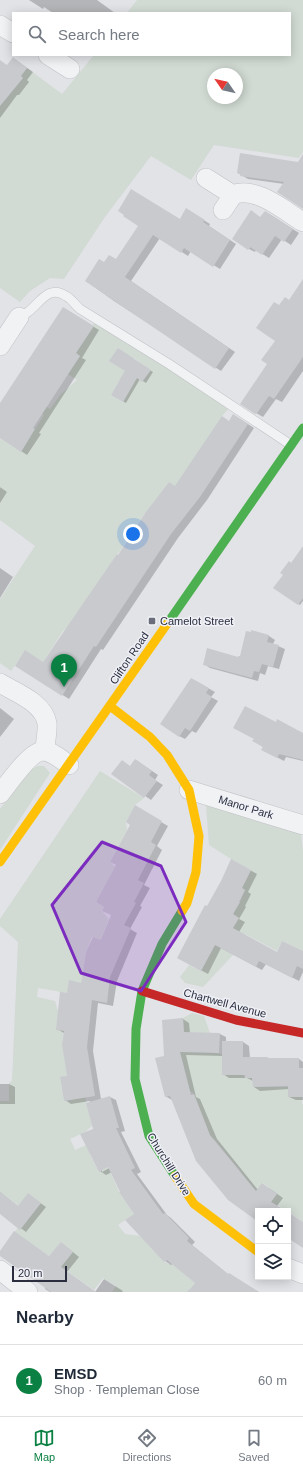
<!DOCTYPE html>
<html lang="en">
<head>
<meta charset="utf-8">
<style>
  :root { --surface:#fff; --page:#f2f2f3; --text:#1f2937; --muted:#747a83; --line:#e0e1e3; --accent:#0b8043 }
  body { margin:0; font-family:Arial,sans-serif; background:var(--page); color:var(--text) }
  .controls { position:absolute; right:12px; bottom:12px; display:grid; overflow:hidden; border-radius:0px; box-shadow:0 2px 10px #0003 }
  .controls button { width:36px; height:36px; display:grid; place-items:center; padding:0; border:0; border-bottom:1px solid var(--line); background:var(--surface); color:var(--text); font:20px sans-serif }
  .compass { position:absolute; left:207px; top:68px; width:36px; height:36px; border-radius:50%; background:var(--surface); box-shadow:0 2px 10px #0003; rotate:304deg }
  .scale { position:absolute; left:12px; bottom:10px; width:55px; box-sizing:border-box; padding-left:4px; border:2px solid #2a2e3f; border-top:0; font-size:11px; line-height:14px; white-space:nowrap; color:#2a2e3f; -webkit-text-stroke:3px #f0f1f6; paint-order:stroke }
  .you { position:absolute; left:133px; top:534px; width:14px; height:14px; margin:-10px; border:3px solid #fff; border-radius:50%; background:#1a73e8; box-shadow:0 0 0 6px #1a73e833 }
  .badge { display:grid; place-items:center; width:26px; height:26px; border-radius:50%; background:var(--accent); color:#fff; font-size:13px; font-weight:700 }
  .pin { position:absolute; translate:-50% -33px; filter:drop-shadow(0 1px 2px #0008) }
  .pin::after { content:''; position:absolute; top:21px; width:14px; height:12px; background:inherit; clip-path:polygon(0 0,100% 0,50% 100%) }
  .list { margin:0; padding:0; list-style:none }
  h2 { display:flex; justify-content:space-between; align-items:center; height:52px; margin:0; padding:0 16px; font-size:17px }
  h2 small { font-size:13px; font-weight:400; color:var(--muted) }
  .list li { display:grid; grid-template-columns:26px 1fr auto; gap:12px; align-items:center; box-sizing:border-box; height:72px; padding:0 16px; border-top:1px solid var(--line) }
  .list b { display:block; font-size:15px; white-space:nowrap }
  .list p { margin:0; font-size:13px; white-space:nowrap; color:var(--muted) }
  .list em { font-size:13px; font-style:normal; color:var(--muted) }
  .icon { flex:none; width:22px; height:22px; fill:none; stroke:currentColor; stroke-width:2; stroke-linecap:round; stroke-linejoin:round }
  .map { position:relative; flex:none; width:303px; height:1292px; overflow:hidden }
  .search { position:absolute; background:var(--surface); box-shadow:0 2px 10px #0003; left:12px; right:12px; top:12px; height:44px; display:flex; align-items:center; gap:10px; box-sizing:border-box; padding:0 14px; border-radius:0px; color:var(--muted); font-size:15px }
  .sheet { height:124px; background:var(--surface) }
  nav { display:flex; justify-content:space-around; align-items:center; box-sizing:border-box; height:56px; border-top:1px solid var(--line); background:var(--surface); font-size:11px; color:var(--muted) }
  nav a { display:grid; justify-items:center; gap:2px }
  nav .on { color:var(--accent) }
  .map>svg:first-child { display:block }
</style>
</head>
<body>
<div class="map">
<svg width="303" height="1292" viewBox="0 0 303 1292">
  <rect width="100%" height="100%" fill="#e2e3e7"/>
  <path fill="#d1dad3" fill-rule="evenodd" d="M 137,0 L 303,0 L 303,152 L 299,158 L 214,145 L 191,180 L 151,156 L 105,217 L 64,279 L 50,278 L 30,291 L 20,302 L 0,288 L 0,106 L 23,78 L 21,76 L 27,68 L 62,94 L 94,55 L 290,55 L 290,13 L 127,13 ZM 213,74 L 237,74 L 237,98 L 213,98 Z
    M 96,320 L 230,407 L 222,416 L 176,487 L 169,482 L 144,515 L 120,551 L 117,554 L 67,628 L 63,631 L 43,662 L 25,651 L 11,671 L 0,663 L 0,599 L 35,546 L 0,520 L 0,489 L 1,487 L 0,487 L 0,438 L 21,452 L 31,436 L 21,429 L 26,423 L 35,429 L 44,415 L 35,409 L 40,403 L 50,409 L 60,395 L 77,380 L 63,371 L 73,366 L 80,356 L 75,352 L 83,343 ZM 134,358 L 150,370 L 142,381 L 125,370 ZM 118,383 L 130,390 L 123,402 L 111,395 Z
    M 38,766 L 44,766 L 50,773 L 0,850 L 0,809 L 32,769 Z
    M 100,771 L 144,798 L 135,805 L 126,822 L 127,830 L 110,862 L 119,870 L 109,888 L 105,886 L 96,902 L 104,907 L 102,911 L 109,919 L 101,940 L 92,937 L 86,952 L 81,983 L 69,981 L 67,996 L 57,991 L 38,988 L 37,997 L 55,1001 L 64,1031 L 62,1041 L 67,1076 L 60,1078 L 64,1101 L 85,1097 L 92,1126 L 85,1132 L 70,1139 L 75,1150 L 91,1143 L 90,1155 L 99,1172 L 108,1167 L 119,1192 L 134,1214 L 118,1225 L 125,1234 L 140,1236 L 164,1262 L 175,1266 L 195,1283 L 189,1289 L 192,1292 L 112,1292 L 116,1286 L 103,1278 L 94,1290 L 60,1266 L 61,1243 L 49,1256 L 14,1232 L 31,1215 L 0,1192 L 0,1101 L 9,1101 L 9,1083 L 12,1081 L 18,942 L 0,926 L 0,919 Z
    M 206,805 L 301,833 L 303,851 L 303,951 L 282,941 L 277,951 L 245,934 L 233,955 L 203,987 L 185,983 L 180,977 L 189,965 L 201,971 L 219,937 L 239,918 L 233,914 L 240,902 L 245,890 L 242,888 L 251,870 L 231,859 L 209,845 Z
    M 192,1013 L 204,1016 L 210,1033 L 209,1052 L 222,1054 L 222,1075 L 243,1075 L 245,1078 L 252,1078 L 253,1087 L 288,1087 L 289,1097 L 302,1097 L 302,1104 L 303,1104 L 303,1222 L 288,1211 L 271,1202 L 277,1194 L 263,1183 L 256,1191 L 242,1181 L 241,1172 L 214,1139 L 206,1138 L 207,1128 L 194,1094 L 190,1091 L 180,1052 L 185,1044 L 183,1018 Z"/>
  <path fill="#0003" fill-rule="evenodd" d="M 29,0 L 97,0 L 115,13 L 53,13 L 44,7 L 43,9 Z
    M 19,62 L 33,72 L 27,80 L 29,82 L 19,95 L 17,95 L 0,118 L 0,72 L 7,66 Z
    M 303,161 L 303,208 L 284,184 L 248,179 L 238,173 Z
    M 186,209 L 210,224 L 209,226 L 236,244 L 220,269 L 191,251 L 188,256 L 160,238 L 131,281 L 235,352 L 221,371 L 114,301 L 86,281 L 104,263 L 116,260 L 139,226 L 180,220 Z
    M 271,215 L 299,233 L 291,245 L 282,239 L 269,258 L 256,250 L 255,252 L 249,249 L 261,218 Z
    M 303,284 L 303,371 L 282,402 L 276,399 L 263,417 L 256,413 L 268,363 L 276,340 L 280,306 L 290,301 Z
    M 70,312 L 99,330 L 82,358 L 86,360 L 39,433 L 41,434 L 27,455 L 0,437 L 0,404 Z
    M 118,350 L 153,372 L 146,383 L 140,379 L 126,403 L 112,395 L 126,370 Z
    M 240,419 L 254,428 L 207,500 L 178,538 L 103,650 L 101,649 L 69,699 L 17,666 L 44,663 L 118,556 L 229,422 Z
    M 0,487 L 7,492 L 0,503 Z
    M 303,547 L 303,601 L 300,605 L 294,601 L 291,564 Z
    M 0,568 L 13,577 L 0,598 Z
    M 252,631 L 269,636 L 275,640 L 273,644 L 285,649 L 279,669 L 268,666 L 265,675 L 260,673 L 258,681 L 210,668 L 204,664 L 240,658 Z
    M 192,679 L 215,692 L 211,697 L 218,701 L 196,733 L 192,731 L 185,739 L 179,736 Z
    M 0,708 L 14,719 L 0,737 Z
    M 303,736 L 303,761 L 286,757 L 284,761 L 269,753 L 255,739 Z
    M 136,760 L 158,775 L 155,780 L 163,785 L 151,800 L 113,774 L 131,767 Z
    M 135,807 L 168,826 L 157,846 L 162,850 L 144,885 L 150,888 L 140,906 L 142,907 L 130,929 L 137,933 L 117,981 L 113,1006 L 98,1003 L 93,1051 L 101,1099 L 110,1097 L 116,1100 L 125,1131 L 121,1132 L 141,1172 L 137,1174 L 167,1215 L 171,1218 L 195,1242 L 192,1245 L 229,1275 L 259,1292 L 198,1292 L 196,1282 L 173,1264 L 171,1265 L 165,1261 L 112,1172 L 106,1175 L 100,1171 L 90,1101 L 71,1104 L 65,1100 L 68,1077 L 64,1033 L 57,1029 L 68,994 L 82,984 L 112,915 L 117,865 L 131,824 ZM 112,1164 L 113,1166 L 102,1172 L 102,1169 Z
    M 250,870 L 257,874 L 248,892 L 251,894 L 245,906 L 246,907 L 239,919 L 245,922 L 239,932 L 277,953 L 303,952 L 303,972 L 299,981 L 266,964 L 262,970 L 221,948 L 208,974 L 178,958 L 207,907 Z
    M 183,1019 L 189,1023 L 190,1033 L 220,1034 L 226,1037 L 226,1042 L 243,1042 L 249,1046 L 250,1058 L 268,1058 L 270,1059 L 299,1059 L 303,1062 L 303,1104 L 303,1100 L 296,1100 L 289,1097 L 289,1089 L 260,1091 L 254,1087 L 253,1081 L 247,1078 L 229,1078 L 223,1074 L 223,1056 L 186,1055 L 196,1097 L 200,1099 L 217,1139 L 258,1190 L 269,1188 L 283,1198 L 277,1206 L 285,1211 L 258,1211 L 258,1220 L 229,1199 L 172,1100 L 165,1096 L 165,1057 Z
    M 0,1084 L 9,1084 L 15,1087 L 15,1104 L 0,1104 Z
    M 0,1192 L 19,1207 L 29,1195 L 46,1207 L 26,1232 L 0,1213 Z
    M 68,1248 L 79,1257 L 67,1272 L 95,1292 L 104,1279 L 123,1291 L 122,1292 L 50,1292 L 45,1289 L 46,1287 L 0,1254 L 0,1253 L 50,1257 Z"/>
  <path fill="#c8cace" d="M 13,57 L 27,68 L 21,76 L 23,78 L 0,106 L 0,60 L 7,65 Z
    M 240,153 L 298,162 L 303,154 L 303,209 L 277,192 L 284,182 L 240,176 L 241,174 L 237,173 Z
    M 131,189 L 180,219 L 186,208 L 205,220 L 203,222 L 230,240 L 213,267 L 184,248 L 181,253 L 153,235 L 125,277 L 229,348 L 215,369 L 85,281 L 99,259 L 104,262 L 109,255 L 116,259 L 138,226 L 123,216 L 124,215 L 118,211 Z
    M 251,210 L 260,217 L 265,211 L 293,229 L 284,242 L 275,236 L 262,255 L 250,247 L 248,250 L 232,239 Z
    M 303,279 L 303,357 L 274,399 L 269,396 L 257,413 L 255,414 L 240,404 L 267,364 L 261,360 L 275,341 L 256,328 L 274,302 L 279,305 L 285,297 L 289,300 Z
    M 63,307 L 94,326 L 76,353 L 80,356 L 33,428 L 35,429 L 21,452 L 0,438 L 0,403 Z
    M 118,348 L 151,370 L 142,382 L 137,378 L 123,402 L 111,395 L 125,371 L 109,361 Z
    M 233,414 L 248,424 L 200,497 L 171,534 L 96,647 L 94,646 L 62,696 L 15,666 L 25,650 L 43,662 L 117,554 L 118,555 L 146,512 L 169,482 L 175,486 L 222,416 L 229,421 Z
    M 303,546 L 303,598 L 298,605 L 273,588 L 283,575 L 280,573 L 289,561 L 291,563 Z
    M 251,630 L 269,635 L 267,642 L 279,645 L 273,667 L 262,664 L 259,672 L 254,671 L 252,678 L 203,665 L 207,648 L 238,657 L 238,656 L 240,656 L 246,631 L 251,632 Z
    M 191,678 L 209,688 L 206,693 L 212,697 L 190,731 L 185,728 L 179,737 L 160,724 Z
    M 245,706 L 276,722 L 277,719 L 303,733 L 303,760 L 279,754 L 277,758 L 261,750 L 263,747 L 252,741 L 254,739 L 233,728 Z
    M 135,759 L 152,771 L 149,775 L 157,781 L 144,798 L 111,774 L 122,760 L 130,766 Z
    M 135,805 L 162,821 L 151,842 L 156,845 L 138,880 L 144,883 L 134,902 L 136,903 L 124,925 L 131,928 L 110,977 L 107,1003 L 92,1000 L 87,1047 L 95,1096 L 64,1101 L 60,1077 L 67,1076 L 62,1044 L 64,1031 L 56,1030 L 60,992 L 67,993 L 69,980 L 81,983 L 86,952 L 93,937 L 101,940 L 111,915 L 102,911 L 104,907 L 96,902 L 116,865 L 110,862 L 130,825 L 126,822 Z
    M 231,859 L 251,870 L 242,888 L 245,890 L 239,902 L 240,902 L 233,914 L 239,918 L 233,928 L 277,952 L 282,941 L 303,951 L 303,969 L 297,966 L 292,978 L 259,961 L 256,967 L 215,945 L 201,971 L 177,958 L 205,905 L 207,906 L 221,881 Z
    M 183,1018 L 184,1032 L 220,1033 L 219,1053 L 180,1052 L 191,1095 L 194,1094 L 210,1135 L 256,1191 L 262,1183 L 277,1194 L 271,1202 L 286,1211 L 258,1211 L 257,1221 L 228,1200 L 196,1161 L 170,1096 L 165,1097 L 155,1058 L 164,1056 L 162,1020 Z
    M 222,1041 L 243,1041 L 243,1057 L 268,1057 L 268,1058 L 299,1058 L 299,1068 L 303,1068 L 303,1097 L 288,1097 L 288,1086 L 253,1087 L 252,1078 L 245,1078 L 245,1075 L 222,1075 Z
    M 110,1096 L 119,1128 L 116,1128 L 135,1168 L 131,1170 L 163,1214 L 165,1213 L 189,1238 L 187,1241 L 228,1274 L 229,1273 L 259,1292 L 187,1292 L 195,1283 L 167,1260 L 164,1262 L 125,1220 L 134,1214 L 119,1192 L 120,1192 L 108,1167 L 99,1172 L 80,1134 L 93,1129 L 86,1103 Z
    M 0,1192 L 18,1206 L 28,1193 L 41,1203 L 20,1230 L 0,1214 Z
    M 288,1212 L 303,1222 L 303,1248 L 288,1238 Z
    M 14,1231 L 49,1256 L 61,1242 L 73,1252 L 61,1267 L 96,1292 L 51,1292 L 0,1256 L 0,1251 Z"/>
  <g fill="none" stroke-linecap="round" stroke-linejoin="round">
    <defs>
      <path id="lane" d="M 19,317 C 22,315 25,314 28,312 C 40,303 49,284 66,296 C 72,299 75,305 80,309 L 169,364 L 291,445"/>
      <path id="street" d="M 0,25 L 13,33
        M 48,55 L 70,69
        M 206,178 L 233,195 C 255,185 285,211 303,222
        M 223,210 L 233,195
        M 0,346 L 19,317
        M 0,683 C 16,693 43,702 47,723 C 48,731 45,742 45,751
        M 189,790 L 303,825
        M 0,794 C 8,784 31,750 44,751 C 53,752 62,760 69,765
        M 288,1268 L 303,1274
        M 0,1270 L 28,1292"/>
    </defs>
    <use href="#lane" stroke="#c0c1c5" stroke-width="10"/>
    <use href="#street" stroke="#c0c1c5" stroke-width="20"/>
    <use href="#lane" stroke="#f1f2f4" stroke-width="9"/>
    <use href="#street" stroke="#f1f2f4" stroke-width="19"/>
    <path stroke="#4caf50" stroke-width="9" d="M 167,624 L 303,428
      M 175,1176 L 149,1136 L 135,1079 L 136,1029 L 142,991 L 162,944 L 182,911"/>
    <path stroke="#ffc107" stroke-width="9" d="M 110,706 L 150,737 L 167,755 L 189,790 L 199,836 L 196,872 L 187,903 L 182,911
      M 0,862 L 167,624
      M 175,1176 L 194,1204 L 258,1252"/>
    <path stroke="#c62828" stroke-width="9" d="M 142,991 L 236,1020 L 303,1033"/>
  </g>
  <path fill="#7b2cbf" fill-opacity="0.2" stroke="#7b2cbf" stroke-width="3" stroke-linejoin="round" d="M 102,842 L 161,866 L 186,922 L 141,991 L 81,973 L 52,905 Z"/>
  <rect fill="#6a6d7a" stroke="#f0f1f6" stroke-width="1.5" x="148" y="617" width="8" height="8" rx="2"/>
  <g text-anchor="middle" stroke-width="3" stroke-linejoin="round" paint-order="stroke">
    <g font-size="11" fill="#2a2e3f" stroke="#f0f1f6" text-anchor="start">
      <text x="160" y="625">Camelot Street</text>
    </g>
    <g font-size="11" fill="#2a2e3f" stroke="#f0f1f6">
      <text transform="translate(129 658) rotate(-56)" y="4">Clifton Road</text>
      <text transform="translate(246 807) rotate(17)" y="4">Manor Park</text>
      <text transform="translate(225 1003) rotate(15)" y="4">Chartwell Avenue</text>
      <text transform="translate(169 1164) rotate(58)" y="4">Churchill Drive</text>
    </g>
  </g>
</svg>
<div class="controls">
<button><svg class="icon" aria-label="locate" viewBox="0 0 24 24"><circle cx="12" cy="12" r="6"/><path d="M12 2v4M12 18v4M2 12h4M18 12h4"/></svg></button>
<button><svg class="icon" aria-label="layers" viewBox="0 0 24 24"><path d="M12 4l9 5-9 5-9-5zM3 14l9 5 9-5"/></svg></button>
</div>
<svg class="compass" viewBox="-18 -18 36 36"><path d="M0-13l5 13h-10z" fill="#e53935"/><path d="M0 13l5-13h-10z" fill="#747a83"/></svg>
<div class="scale">20 m</div>
<div class="you"></div>
<div class="pin badge" style="left:64px;top:687px">1</div>
<div class="search"><svg class="icon" aria-label="search" viewBox="0 0 24 24"><circle cx="10" cy="10" r="6"/><path d="M15 15l6 6"/></svg>Search here</div>
</div>
<section class="sheet">
<h2>Nearby<small></small></h2>
<ul class="list">
<li><span class="badge">1</span><div><b>EMSD</b><p>Shop · Templeman Close</p></div><em>60 m</em></li>
</ul>
</section>
<nav>
<a class="on"><svg class="icon" aria-label="map" viewBox="0 0 24 24"><path d="M3 6l6-2 6 2 6-2v14l-6 2-6-2-6 2zM9 4v14M15 6v14"/></svg>Map</a>
<a><svg class="icon" aria-label="directions" viewBox="0 0 24 24"><path d="M12 3l9 9-9 9-9-9zM9 14v-3h6M13 9l2 2-2 2"/></svg>Directions</a>
<a><svg class="icon" aria-label="saved" viewBox="0 0 24 24"><path d="M7 4h10v16l-5-4-5 4z"/></svg>Saved</a>
</nav>
</body>
</html>
